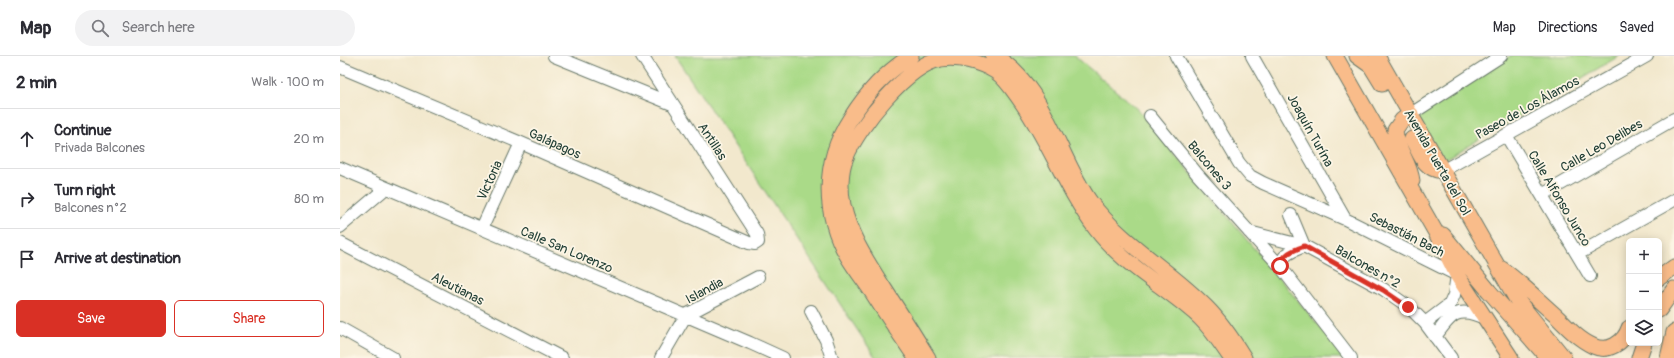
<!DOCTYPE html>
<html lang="en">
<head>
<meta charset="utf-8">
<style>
  :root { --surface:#fff; --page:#f2f2f3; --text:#2b2b33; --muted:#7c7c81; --line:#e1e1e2; --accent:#d93025 }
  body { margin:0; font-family:Pangolin,sans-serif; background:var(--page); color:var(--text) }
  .controls { position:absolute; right:12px; bottom:12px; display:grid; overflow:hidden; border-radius:6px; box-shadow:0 2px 10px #0003 }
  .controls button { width:36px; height:36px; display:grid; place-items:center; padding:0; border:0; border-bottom:1px solid var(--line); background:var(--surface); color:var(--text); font:20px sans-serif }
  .stop { position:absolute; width:12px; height:12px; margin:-9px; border:3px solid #d93025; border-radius:50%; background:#fff }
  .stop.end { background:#d93025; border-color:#fff; box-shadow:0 1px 4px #0008 }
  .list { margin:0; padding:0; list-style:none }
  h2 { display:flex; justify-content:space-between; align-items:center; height:52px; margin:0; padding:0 16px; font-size:17px }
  h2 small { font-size:13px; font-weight:400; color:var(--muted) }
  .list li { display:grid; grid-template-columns:26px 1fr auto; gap:12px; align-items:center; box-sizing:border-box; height:60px; padding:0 16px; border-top:1px solid var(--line) }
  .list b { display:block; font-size:15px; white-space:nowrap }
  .list p { margin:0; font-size:13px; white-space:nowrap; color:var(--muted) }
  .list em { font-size:13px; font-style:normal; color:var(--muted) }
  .actions { display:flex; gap:8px; padding:12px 16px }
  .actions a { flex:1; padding:9px 0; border:1px solid var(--accent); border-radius:6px; text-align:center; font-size:14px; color:var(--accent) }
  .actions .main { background:var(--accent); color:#fff }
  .icon { flex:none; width:22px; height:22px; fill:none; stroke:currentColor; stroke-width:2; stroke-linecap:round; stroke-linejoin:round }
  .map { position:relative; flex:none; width:1334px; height:302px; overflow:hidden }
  header { display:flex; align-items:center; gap:24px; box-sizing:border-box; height:56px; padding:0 20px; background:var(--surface); border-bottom:1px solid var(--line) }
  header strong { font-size:19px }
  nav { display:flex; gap:22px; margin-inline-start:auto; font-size:14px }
  .search { width:280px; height:36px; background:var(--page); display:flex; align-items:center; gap:10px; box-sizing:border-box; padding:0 14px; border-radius:22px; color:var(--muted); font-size:15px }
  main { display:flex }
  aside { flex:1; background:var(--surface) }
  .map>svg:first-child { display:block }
</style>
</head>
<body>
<header>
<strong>Map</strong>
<div class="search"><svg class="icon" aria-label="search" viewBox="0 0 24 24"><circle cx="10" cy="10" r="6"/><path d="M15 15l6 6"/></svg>Search here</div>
<nav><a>Map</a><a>Directions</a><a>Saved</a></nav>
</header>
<main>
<aside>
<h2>2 min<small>Walk · 100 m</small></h2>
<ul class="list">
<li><svg class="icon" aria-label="ahead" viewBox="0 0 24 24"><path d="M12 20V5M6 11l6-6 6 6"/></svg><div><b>Continue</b><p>Privada Balcones</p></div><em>20 m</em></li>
<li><svg class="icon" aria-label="right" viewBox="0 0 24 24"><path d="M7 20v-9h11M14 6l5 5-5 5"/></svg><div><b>Turn right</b><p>Balcones n°2</p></div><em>80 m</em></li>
<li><svg class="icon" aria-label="arrive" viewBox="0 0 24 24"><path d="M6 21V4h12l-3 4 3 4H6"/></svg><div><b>Arrive at destination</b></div></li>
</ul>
<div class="actions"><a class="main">Save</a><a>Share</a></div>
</aside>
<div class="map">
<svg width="1334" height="302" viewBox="0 0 1334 302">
  <rect width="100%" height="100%" fill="#fcf5e5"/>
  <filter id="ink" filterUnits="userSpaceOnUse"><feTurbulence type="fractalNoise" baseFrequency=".025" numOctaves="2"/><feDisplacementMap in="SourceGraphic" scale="8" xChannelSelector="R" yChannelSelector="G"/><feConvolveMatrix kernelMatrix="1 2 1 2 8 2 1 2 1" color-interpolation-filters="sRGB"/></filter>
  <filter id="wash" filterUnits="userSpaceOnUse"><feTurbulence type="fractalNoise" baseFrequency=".012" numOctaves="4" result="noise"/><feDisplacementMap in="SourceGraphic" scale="16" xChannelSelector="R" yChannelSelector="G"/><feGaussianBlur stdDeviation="0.9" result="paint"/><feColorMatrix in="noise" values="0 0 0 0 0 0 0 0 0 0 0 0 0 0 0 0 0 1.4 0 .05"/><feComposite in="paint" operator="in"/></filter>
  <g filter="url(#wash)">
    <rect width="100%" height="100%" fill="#f2e8cd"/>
    <path fill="#aada88" stroke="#648c5e" d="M 335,0 L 735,0 L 797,53 L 1006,302 L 536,302 Z
      M 1170,0 L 1279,0 L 1103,105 L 1076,58 Z"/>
  </g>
  <g filter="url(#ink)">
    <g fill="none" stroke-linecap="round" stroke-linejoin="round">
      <defs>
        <path id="minor" d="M 214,0 L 332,48
          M 836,0 L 899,107 L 910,120 L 923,127 L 1005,163 L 1117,219 L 1114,239 L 1110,248 L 1085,267
          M 912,0 L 1005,163
          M 0,11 L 181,87 L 409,187 L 415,188 L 418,186 L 417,178 L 302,0
          M 1071,58 L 1161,0
          M 810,60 L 858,119 L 940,210 L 1011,302
          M 1166,79 L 1250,220
          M 0,112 L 410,287 L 443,302
          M 1102,115 L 1307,0
          M 1202,139 L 1334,63
          M 0,171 L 46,132
          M 142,172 L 181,87
          M 909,176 L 964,190 L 1043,233 L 1069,251 L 1085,267 L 1111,302
          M 0,187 L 222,302
          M 1238,198 L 1334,144
          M 940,210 C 943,197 953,195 964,190 L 951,159
          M 471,255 L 486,284 L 492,302
          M 0,272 L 53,302
          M 1095,281 C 1111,258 1118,249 1146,263
          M 321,302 L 346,259 L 418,221"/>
        <path id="major" d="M 571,0 C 544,18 528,35 510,63 C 483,105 482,157 508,201 C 515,213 524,224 532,236 C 546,258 561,280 576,302
          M 653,0 C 703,24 719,104 751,147 C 783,189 830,214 866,251 C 881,266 893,284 904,302
          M 995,0 L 1095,175 L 1117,219 L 1171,302
          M 1017,0 L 1031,10 L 1042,28
          M 1037,0 L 1177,244 L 1224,302
          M 1071,58 L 1062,64 L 1055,74 C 1056,93 1070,106 1072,125
          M 1072,83 C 1081,98 1083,113 1102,115
          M 1103,179 L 1149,235 L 1208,302
          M 1162,213 C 1181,227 1197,243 1215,259 C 1226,270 1238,283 1253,290 C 1268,297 1284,287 1289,272
          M 1319,222 L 1334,211
          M 1319,254 L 1334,233
          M 588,302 C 574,279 560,257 545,234 C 528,207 510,181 503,149 C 500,134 500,115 506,101 C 518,71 568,8 601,3 C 618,0 640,6 655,15 C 667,23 675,37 683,48 C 710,88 727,134 756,173 C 781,206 819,227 850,253 C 867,266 879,285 891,302
          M 1299,302 L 1304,287
          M 1328,302 L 1334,276"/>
      </defs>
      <use href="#minor" stroke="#69796a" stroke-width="14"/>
      <use href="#major" stroke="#69796a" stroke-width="17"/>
      <use href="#minor" stroke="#fff" stroke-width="12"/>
      <use href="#major" stroke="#f9bc8a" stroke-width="15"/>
    </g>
  </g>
  <g fill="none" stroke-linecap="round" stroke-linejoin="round" filter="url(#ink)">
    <path stroke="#d93025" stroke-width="5" d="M 940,210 C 943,197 953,195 964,190 L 1043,234 L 1068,251"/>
  </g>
  <g text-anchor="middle" stroke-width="3.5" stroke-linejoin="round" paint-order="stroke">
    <g font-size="13" fill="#1f3d34" stroke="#fcf5e5">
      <text transform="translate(1187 51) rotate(-29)" y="5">Paseo de Los Álamos</text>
      <text transform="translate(971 74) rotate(61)" y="5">Joaquín Turína</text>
      <text transform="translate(373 85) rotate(57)" y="5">Antillas</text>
      <text transform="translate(215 87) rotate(24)" y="5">Galápagos</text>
      <text transform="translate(1261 89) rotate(-30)" y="5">Calle Leo Delibes</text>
      <text transform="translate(1098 106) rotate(60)" y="5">Avenida Puerta del Sol</text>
      <text transform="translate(870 109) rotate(50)" y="5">Balcones 3</text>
      <text transform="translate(149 124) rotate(-65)" y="5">Victoria</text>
      <text transform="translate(1220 142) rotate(59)" y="5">Calle Alfonso Junco</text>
      <text transform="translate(1067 178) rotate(27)" y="5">Sebastián Bach</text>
      <text transform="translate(227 193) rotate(23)" y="5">Calle San Lorenzo</text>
      <text transform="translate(1028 210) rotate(30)" y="5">Balcones n°2</text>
      <text transform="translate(118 232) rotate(27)" y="5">Aleutianas</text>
      <text transform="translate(364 234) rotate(-28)" y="5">Islandia</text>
    </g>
  </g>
</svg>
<div class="controls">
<button>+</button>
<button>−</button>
<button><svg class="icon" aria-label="layers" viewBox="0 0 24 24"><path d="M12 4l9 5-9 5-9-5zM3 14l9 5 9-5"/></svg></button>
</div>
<div class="stop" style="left:940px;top:210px"></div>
<div class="stop end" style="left:1068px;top:251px"></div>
</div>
</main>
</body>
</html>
